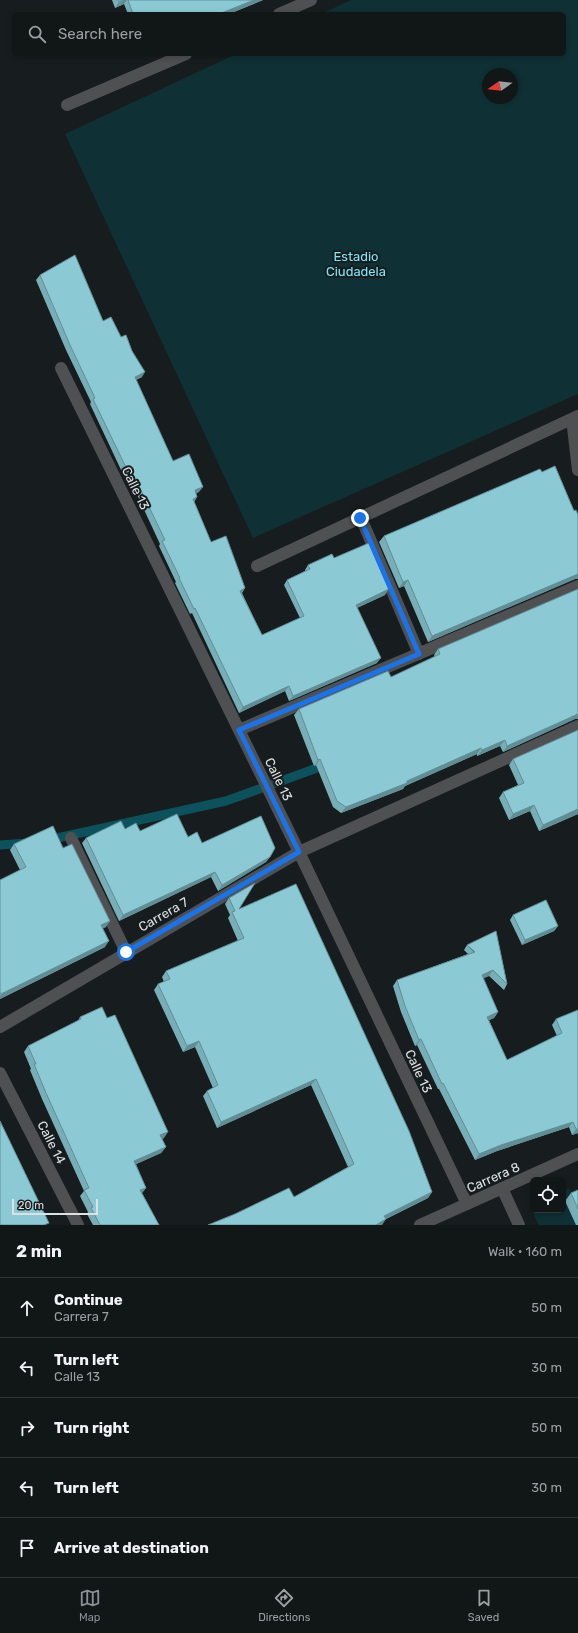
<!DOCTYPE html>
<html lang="en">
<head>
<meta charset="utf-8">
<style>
  :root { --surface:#111616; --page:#1e2323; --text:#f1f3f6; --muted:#9c9fa1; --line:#303535; --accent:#8c9099 }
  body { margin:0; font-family:Rubik,sans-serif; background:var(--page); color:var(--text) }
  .controls { position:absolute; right:12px; bottom:12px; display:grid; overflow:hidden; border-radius:6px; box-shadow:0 2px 6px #0003 }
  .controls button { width:36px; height:36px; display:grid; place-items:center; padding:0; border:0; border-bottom:1px solid var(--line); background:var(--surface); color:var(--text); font:20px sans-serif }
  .compass { position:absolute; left:482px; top:68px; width:36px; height:36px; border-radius:50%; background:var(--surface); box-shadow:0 2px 6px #0003; rotate:256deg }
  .scale { position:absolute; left:12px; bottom:10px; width:86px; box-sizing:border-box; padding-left:4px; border:2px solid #dee1e2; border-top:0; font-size:11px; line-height:14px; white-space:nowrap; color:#dee1e2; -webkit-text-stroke:3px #171d1e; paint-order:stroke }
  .stop { position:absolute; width:12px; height:12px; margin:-9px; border:3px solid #1a73e8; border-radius:50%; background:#fff }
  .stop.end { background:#1a73e8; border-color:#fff; box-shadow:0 1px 4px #0008 }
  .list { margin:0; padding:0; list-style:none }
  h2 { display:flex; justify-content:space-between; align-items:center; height:52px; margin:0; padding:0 16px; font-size:17px }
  h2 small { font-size:13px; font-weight:400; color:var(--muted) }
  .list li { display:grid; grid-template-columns:26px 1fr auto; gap:12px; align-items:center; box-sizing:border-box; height:60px; padding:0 16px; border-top:1px solid var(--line) }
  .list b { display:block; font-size:15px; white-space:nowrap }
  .list p { margin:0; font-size:13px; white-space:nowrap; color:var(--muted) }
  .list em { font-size:13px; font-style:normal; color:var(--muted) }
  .icon { flex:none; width:22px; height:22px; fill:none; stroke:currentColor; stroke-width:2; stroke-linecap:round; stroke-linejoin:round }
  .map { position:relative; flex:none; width:578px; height:1225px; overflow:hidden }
  .search { position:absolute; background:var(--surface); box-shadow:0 2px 6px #0003; left:12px; right:12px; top:12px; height:44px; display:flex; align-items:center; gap:10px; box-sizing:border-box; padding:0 14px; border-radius:6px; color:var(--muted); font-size:15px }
  .sheet { height:352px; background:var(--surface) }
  nav { display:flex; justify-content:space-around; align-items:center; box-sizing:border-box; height:56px; border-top:1px solid var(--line); background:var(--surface); font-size:11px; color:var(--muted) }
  nav a { display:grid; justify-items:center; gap:2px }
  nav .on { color:var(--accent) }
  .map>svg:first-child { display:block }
</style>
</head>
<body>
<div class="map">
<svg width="578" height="1225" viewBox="0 0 578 1225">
  <rect width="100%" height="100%" fill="#171d1e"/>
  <path fill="#0f3035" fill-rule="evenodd" d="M 351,0 L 578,0 L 578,394 L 253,538 L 65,134 L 236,54 L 564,54 L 564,14 L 321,14 ZM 488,74 L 512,74 L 512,98 L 488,98 Z
    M 569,1188 L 578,1208 L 578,1225 L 539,1225 L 530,1207 L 533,1206 L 533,1210 L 563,1210 L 563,1191 Z"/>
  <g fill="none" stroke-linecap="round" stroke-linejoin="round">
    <path stroke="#0c525c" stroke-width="9" d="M 48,840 L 226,801 L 328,764
      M 0,845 L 27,843"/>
    <path stroke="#4e5051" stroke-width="12" d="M 279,14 L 311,0
      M 67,105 L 186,54
      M 61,368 L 299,852 L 467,1204
      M 572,419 L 578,470
      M 361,518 L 419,654
      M 257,566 L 578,416
      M 239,730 L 578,586
      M 71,838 L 126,952
      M 0,1027 L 299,852 L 578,726
      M 0,1073 L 78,1225
      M 502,1188 L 519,1225
      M 420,1225 L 578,1154"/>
  </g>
  <path fill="#78aeb7" d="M 112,0 L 263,0 L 229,14 L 128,14 L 124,4 L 115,8 Z
    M 40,275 L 103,321 L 142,377 L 136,380 L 173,461 L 199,492 L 196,493 L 197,497 L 194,502 L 211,542 L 245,588 L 242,593 L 262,635 L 300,618 L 284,585 L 287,580 L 305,571 L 305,570 L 308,565 L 334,558 L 385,595 L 357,608 L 377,663 L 289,701 L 285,691 L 239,713 L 192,613 L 190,614 L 175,583 L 176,582 L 159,546 L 160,544 L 134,488 L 130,489 L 90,404 L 91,402 L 66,350 L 36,280 Z
    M 542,472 L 578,515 L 578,579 L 575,579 L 428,642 L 404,586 L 399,588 L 379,542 L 384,536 Z
    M 438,649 L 575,719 L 503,752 L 500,746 L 477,756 L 477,754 L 405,786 L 403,789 L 341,813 L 333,807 L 316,765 L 314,766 L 294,715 L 299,709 L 391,677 L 435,657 L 434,655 Z
    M 513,759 L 578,814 L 539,831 L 530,811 L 509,820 L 499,798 L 503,792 L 518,785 L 509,765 Z
    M 125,829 L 202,843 L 270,857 L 266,862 L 218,891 L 211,877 L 119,921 L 82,843 L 86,838 Z
    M 14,844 L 63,848 L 106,927 L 103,928 L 105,947 L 0,999 L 0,880 L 20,870 L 10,850 Z
    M 229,898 L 239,909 L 432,1192 L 428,1198 L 386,1219 L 294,1197 L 348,1167 L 311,1085 L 217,1128 L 203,1096 L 207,1091 L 213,1088 L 195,1047 L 183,1052 L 154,990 L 158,984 L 164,982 L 162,977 L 166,971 L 238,941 L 228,918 L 230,915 L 225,904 Z
    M 513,915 L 558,926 L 554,931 L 522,945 L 510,920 Z
    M 467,945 L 507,984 L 504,990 L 489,976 L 483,978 L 498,1012 L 494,1018 L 489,1020 L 507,1060 L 557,1036 L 552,1025 L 556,1019 L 578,1010 L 578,1133 L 572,1135 L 569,1127 L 497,1151 L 475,1160 L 439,1089 L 438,1089 L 417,1045 L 415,1046 L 401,1012 L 393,986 L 397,980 L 468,954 L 464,950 Z
    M 80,1017 L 164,1138 L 162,1139 L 166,1147 L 161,1153 L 136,1164 L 146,1188 L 142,1193 L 159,1225 L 93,1225 L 87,1214 L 88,1212 L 80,1196 L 84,1191 L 42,1099 L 30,1070 L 31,1069 L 24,1052 L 28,1046 L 78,1021 Z
    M 578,1190 L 578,1225 L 576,1225 L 565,1201 L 571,1193 Z"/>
  <path fill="#618d95" d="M 124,0 L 127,0 L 124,4 L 115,8 L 119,2 Z
    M 254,0 L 263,0 L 229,14 L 219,14 Z
    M 145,372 L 142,377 L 131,382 L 135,377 Z
    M 137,482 L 134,488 L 130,489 L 134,484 Z
    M 203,487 L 199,492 L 191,495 L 195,490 Z
    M 197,497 L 194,502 L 193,499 Z
    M 578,574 L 578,579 L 575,579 L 428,642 L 432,636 Z
    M 408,580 L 404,586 L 399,588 L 403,582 Z
    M 245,588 L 241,593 L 240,591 Z
    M 389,589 L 385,595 L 352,610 L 356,605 Z
    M 381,658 L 377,663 L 289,701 L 293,696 Z
    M 289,686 L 285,691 L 239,713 L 243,707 Z
    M 578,714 L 578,719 L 575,719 L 503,752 L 507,746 Z
    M 505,740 L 500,746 L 477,756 L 482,750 Z
    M 481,748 L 477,754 L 405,786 L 403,789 L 341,813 L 346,807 L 407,781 Z
    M 320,759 L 316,765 L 314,766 L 318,760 Z
    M 534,805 L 530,811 L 509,820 L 513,814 Z
    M 578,809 L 578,814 L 539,831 L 543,825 Z
    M 270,857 L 266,862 L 218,891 L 222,885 Z
    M 215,872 L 211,877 L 119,921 L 123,915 Z
    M 110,921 L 106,927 L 97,931 L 101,925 Z
    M 558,926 L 554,931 L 522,945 L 525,940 Z
    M 109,941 L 105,947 L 0,999 L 0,996 L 1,994 Z
    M 493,970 L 489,976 L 478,981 L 482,975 Z
    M 498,1012 L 494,1018 L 483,1023 L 487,1017 Z
    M 421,1039 L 417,1045 L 415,1046 L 419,1040 Z
    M 199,1041 L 195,1047 L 183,1052 L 187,1046 Z
    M 316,1079 L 311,1085 L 217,1128 L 221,1122 Z
    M 573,1122 L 569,1127 L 497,1151 L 475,1160 L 479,1154 L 501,1145 Z
    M 576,1129 L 578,1129 L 578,1133 L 572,1135 Z
    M 168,1132 L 164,1138 L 156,1141 L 160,1135 Z
    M 166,1147 L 161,1153 L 130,1167 L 134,1161 Z
    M 146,1188 L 141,1194 L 140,1190 Z
    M 432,1192 L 428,1198 L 380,1222 L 384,1216 Z
    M 386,1219 L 382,1225 L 376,1225 Z"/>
  <path fill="#8bcad5" stroke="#618d95" d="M 118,0 L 124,0 L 119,2 Z
    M 128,0 L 254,0 L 219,14 L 133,14 Z
    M 75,255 L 103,321 L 111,317 L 121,337 L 126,335 L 132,351 L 145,372 L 135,377 L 173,461 L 189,454 L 203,487 L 195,490 L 197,497 L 193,499 L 211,542 L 226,536 L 245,588 L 240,591 L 262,635 L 304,616 L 287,580 L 310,569 L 308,565 L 332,554 L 334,558 L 369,543 L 389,589 L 356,605 L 381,658 L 293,696 L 289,686 L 243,707 L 195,608 L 194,609 L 179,578 L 180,578 L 162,541 L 165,540 L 137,482 L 134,484 L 93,399 L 95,398 L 70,345 L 40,275 Z
    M 555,466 L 574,511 L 576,510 L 578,515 L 578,574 L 432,636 L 408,580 L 403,582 L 384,536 L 540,469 L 542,472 Z
    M 578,589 L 578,714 L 507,746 L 505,740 L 482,750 L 481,748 L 407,781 L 407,783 L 346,807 L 337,801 L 320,759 L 318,760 L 299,709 L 388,671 L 391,677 L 440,654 L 438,649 Z
    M 578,730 L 578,809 L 543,825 L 534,805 L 513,814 L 503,792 L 524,783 L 513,759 Z
    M 177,814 L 188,837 L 197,832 L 202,843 L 261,816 L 275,848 L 270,857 L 222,885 L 215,872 L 123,915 L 86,838 L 121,821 L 125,829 L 136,823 L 140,831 Z
    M 53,826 L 63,848 L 72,844 L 110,921 L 101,925 L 109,941 L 1,994 L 0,992 L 0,880 L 26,867 L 14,844 Z
    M 255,883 L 239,909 L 296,884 L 409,1131 L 432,1192 L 384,1216 L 386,1219 L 376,1225 L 208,1225 L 235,1214 L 289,1188 L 294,1197 L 354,1164 L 316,1079 L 221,1122 L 207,1091 L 218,1085 L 199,1041 L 187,1046 L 158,984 L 170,979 L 166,971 L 244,938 L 232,912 L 235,911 L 229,898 Z
    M 546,900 L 558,926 L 525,940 L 513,915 Z
    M 496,931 L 507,984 L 493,970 L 482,975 L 498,1012 L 487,1017 L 507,1060 L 562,1033 L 556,1019 L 578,1010 L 578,1129 L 576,1129 L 573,1122 L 501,1145 L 479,1154 L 443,1083 L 442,1084 L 421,1039 L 419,1040 L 405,1006 L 397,980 L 475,952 L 467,945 Z
    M 102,1007 L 107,1018 L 115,1015 L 168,1132 L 160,1135 L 166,1147 L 134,1161 L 146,1188 L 140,1190 L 159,1225 L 100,1225 L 91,1208 L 93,1207 L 84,1190 L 89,1188 L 46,1093 L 34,1064 L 36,1064 L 28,1046 L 81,1019 L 80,1017 Z
    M 0,1121 L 49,1223 L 44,1225 L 0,1225 Z
    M 578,1190 L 578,1209 L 571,1193 Z"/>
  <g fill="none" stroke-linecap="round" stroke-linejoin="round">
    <path stroke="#1a73e8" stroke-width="5" d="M 126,952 L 299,852 L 239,730 L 419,654 L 360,518"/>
  </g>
  <g text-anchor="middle" stroke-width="4" stroke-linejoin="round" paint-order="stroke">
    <g font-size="13" fill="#81e4f5" stroke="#171d1e">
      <text x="356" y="261">Estadio<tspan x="356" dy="15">Ciudadela</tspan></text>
    </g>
    <g font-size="13" fill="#dee1e2" stroke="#171d1e">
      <text transform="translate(136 488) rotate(64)" y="5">Calle 13</text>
      <text transform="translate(279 779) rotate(64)" y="5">Calle 13</text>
      <text transform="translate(163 914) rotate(-30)" y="5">Carrera 7</text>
      <text transform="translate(419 1071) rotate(65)" y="5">Calle 13</text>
      <text transform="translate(52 1142) rotate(63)" y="5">Calle 14</text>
      <text transform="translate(493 1177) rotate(-24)" y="5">Carrera 8</text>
    </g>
  </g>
</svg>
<div class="controls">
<button><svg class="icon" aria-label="locate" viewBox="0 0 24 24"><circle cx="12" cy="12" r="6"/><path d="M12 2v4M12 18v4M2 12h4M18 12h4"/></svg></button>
</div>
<svg class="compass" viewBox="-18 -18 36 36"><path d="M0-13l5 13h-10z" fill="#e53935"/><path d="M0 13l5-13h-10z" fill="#9c9fa1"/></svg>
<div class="scale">20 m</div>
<div class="stop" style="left:126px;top:952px"></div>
<div class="stop end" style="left:360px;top:518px"></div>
<div class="search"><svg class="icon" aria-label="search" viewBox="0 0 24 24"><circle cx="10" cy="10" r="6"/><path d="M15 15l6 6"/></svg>Search here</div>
</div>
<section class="sheet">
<h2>2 min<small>Walk · 160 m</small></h2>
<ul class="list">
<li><svg class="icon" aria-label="ahead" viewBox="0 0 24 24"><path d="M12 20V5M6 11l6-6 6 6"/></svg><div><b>Continue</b><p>Carrera 7</p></div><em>50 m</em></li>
<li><svg class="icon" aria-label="left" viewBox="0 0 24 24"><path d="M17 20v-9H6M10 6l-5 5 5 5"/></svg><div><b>Turn left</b><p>Calle 13</p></div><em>30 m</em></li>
<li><svg class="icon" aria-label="right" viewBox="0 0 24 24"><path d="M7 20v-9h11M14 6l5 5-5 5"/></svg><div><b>Turn right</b></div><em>50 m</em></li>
<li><svg class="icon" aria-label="left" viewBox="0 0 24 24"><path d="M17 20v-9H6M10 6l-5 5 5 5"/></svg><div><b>Turn left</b></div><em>30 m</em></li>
<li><svg class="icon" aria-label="arrive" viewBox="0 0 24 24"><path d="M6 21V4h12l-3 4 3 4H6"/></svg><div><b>Arrive at destination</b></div></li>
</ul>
</section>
<nav>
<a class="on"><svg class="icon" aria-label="map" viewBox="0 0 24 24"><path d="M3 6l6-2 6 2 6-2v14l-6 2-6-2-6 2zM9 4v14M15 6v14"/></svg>Map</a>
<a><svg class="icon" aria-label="directions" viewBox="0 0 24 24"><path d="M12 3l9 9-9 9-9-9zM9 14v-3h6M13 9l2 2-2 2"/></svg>Directions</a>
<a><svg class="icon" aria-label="saved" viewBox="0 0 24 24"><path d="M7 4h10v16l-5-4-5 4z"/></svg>Saved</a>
</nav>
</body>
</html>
